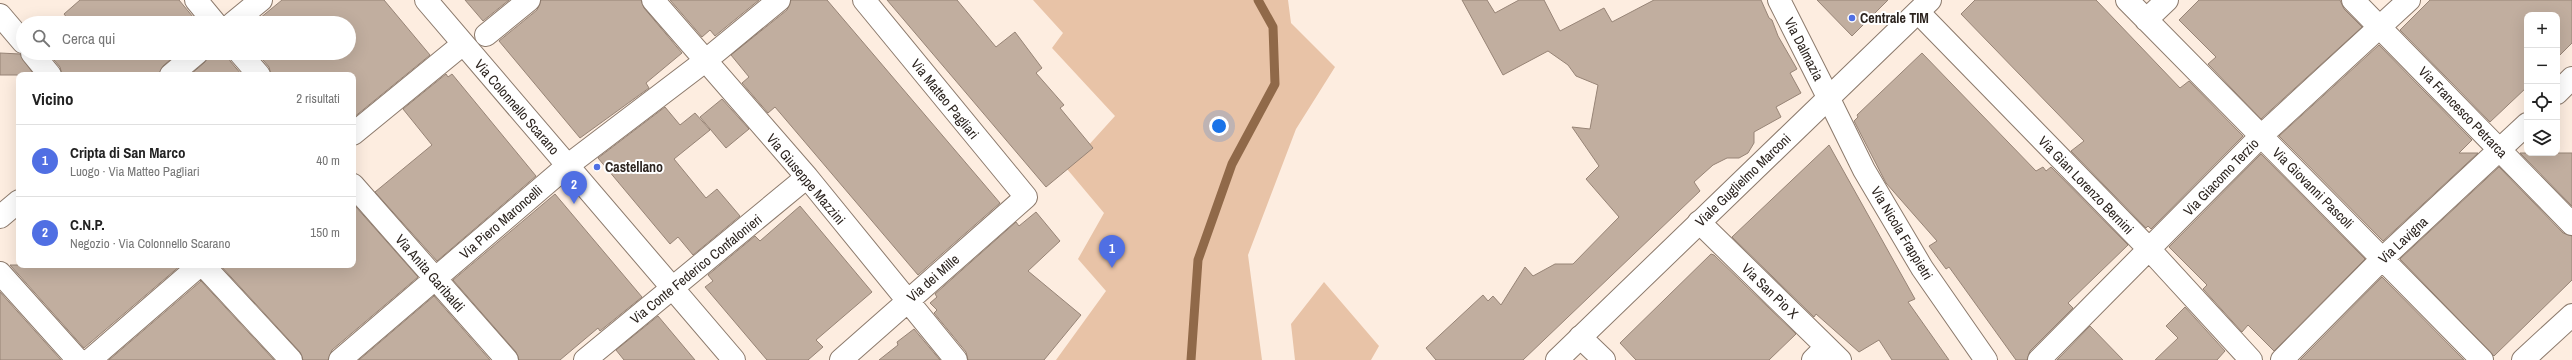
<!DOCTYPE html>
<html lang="it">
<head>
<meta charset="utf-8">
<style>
  :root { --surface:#fff; --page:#f2f2f2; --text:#222; --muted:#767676; --line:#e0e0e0; --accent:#506fe3 }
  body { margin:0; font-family:"Archivo Narrow",sans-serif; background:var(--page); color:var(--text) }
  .controls { position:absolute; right:12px; top:12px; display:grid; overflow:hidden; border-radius:8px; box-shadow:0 4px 16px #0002 }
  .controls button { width:36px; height:36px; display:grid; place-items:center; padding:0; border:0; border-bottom:1px solid var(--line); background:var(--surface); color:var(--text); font:20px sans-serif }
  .you { position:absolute; left:1219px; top:126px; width:14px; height:14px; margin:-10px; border:3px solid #fff; border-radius:50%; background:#1a73e8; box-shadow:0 0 0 6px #1a73e833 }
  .badge { display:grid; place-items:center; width:26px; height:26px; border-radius:50%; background:var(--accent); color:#fff; font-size:13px; font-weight:700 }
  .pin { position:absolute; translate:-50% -33px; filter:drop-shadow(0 1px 2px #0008) }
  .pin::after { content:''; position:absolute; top:21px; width:14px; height:12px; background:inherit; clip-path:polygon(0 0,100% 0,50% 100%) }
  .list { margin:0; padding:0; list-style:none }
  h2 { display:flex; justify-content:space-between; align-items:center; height:52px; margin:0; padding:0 16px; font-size:17px }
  h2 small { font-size:13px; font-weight:400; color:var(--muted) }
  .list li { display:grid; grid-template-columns:26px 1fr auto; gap:12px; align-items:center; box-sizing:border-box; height:72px; padding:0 16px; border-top:1px solid var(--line) }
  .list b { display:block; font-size:15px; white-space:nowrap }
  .list p { margin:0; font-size:13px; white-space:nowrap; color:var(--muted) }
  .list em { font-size:13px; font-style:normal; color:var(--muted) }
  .icon { flex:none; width:22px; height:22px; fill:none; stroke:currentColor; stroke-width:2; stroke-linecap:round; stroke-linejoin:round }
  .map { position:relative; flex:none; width:2572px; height:360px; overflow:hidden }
  .search { position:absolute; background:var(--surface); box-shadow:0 4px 16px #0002; left:16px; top:16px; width:340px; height:44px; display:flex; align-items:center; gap:10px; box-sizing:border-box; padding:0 14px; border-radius:22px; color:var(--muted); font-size:15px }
  .panel { position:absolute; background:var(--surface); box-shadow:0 4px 16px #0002; left:16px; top:72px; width:340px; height:196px; border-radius:8px }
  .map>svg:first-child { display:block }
</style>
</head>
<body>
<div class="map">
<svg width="2572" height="360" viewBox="0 0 2572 360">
  <rect width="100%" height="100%" fill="#fdede0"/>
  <path fill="#e8c3a7" d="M 1033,0 L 1288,0 L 1291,23 L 1335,67 L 1296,129 L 1248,255 L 1262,360 L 1056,360 L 1106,291 L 1078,259 L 1104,213 L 1067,169 L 1115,116 L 1052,48 L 1063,33 Z
    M 1324,282 L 1379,346 L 1371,360 L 1295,360 L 1291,324 Z"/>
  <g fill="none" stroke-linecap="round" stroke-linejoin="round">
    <path stroke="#906949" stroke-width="9" d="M 1191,360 L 1198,260 L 1232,164 L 1275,84 L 1273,27 L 1258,0"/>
  </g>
  <path fill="#c1ae9f" stroke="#978476" d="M 80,0 L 179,0 L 198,23 L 71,23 L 64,14 Z
    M 282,0 L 384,0 L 430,55 L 353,118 L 353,75 L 271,75 L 269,67 L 257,53 L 349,53 L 349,23 L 254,23 Z
    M 465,0 L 509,0 L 483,21 Z
    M 541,0 L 641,0 L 644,8 L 682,53 L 646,83 L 649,88 L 580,138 L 499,41 L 537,10 Z
    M 670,0 L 759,0 L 715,36 L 710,30 L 702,37 Z
    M 791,0 L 827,0 L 1000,203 L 918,275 L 775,107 L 768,113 L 742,83 L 749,77 L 731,55 L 787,10 Z
    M 887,0 L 957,0 L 996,47 L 1015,32 L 1042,68 L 1036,73 L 1064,105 L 1060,108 L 1093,148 L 1046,187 Z
    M 1462,0 L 1487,0 L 1495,13 L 1519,0 L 1544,0 L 1560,31 L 1604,8 L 1612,22 L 1654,0 L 1761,0 L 1769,18 L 1772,20 L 1778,36 L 1797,69 L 1790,73 L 1801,93 L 1776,107 L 1781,117 L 1754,132 L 1754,143 L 1748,153 L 1739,158 L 1727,158 L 1713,165 L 1694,182 L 1700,191 L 1523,360 L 1436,360 L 1426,348 L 1483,295 L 1488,301 L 1493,296 L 1501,305 L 1525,267 L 1533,276 L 1555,264 L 1573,264 L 1619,217 L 1586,179 L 1599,166 L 1572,127 L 1590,129 L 1598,85 L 1576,76 L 1568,65 L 1548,51 L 1503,75 Z
    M 1817,0 L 1888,0 L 1852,36 Z
    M 1975,0 L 2096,0 L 2180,88 L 2189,81 L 2243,136 L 2151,229 L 2148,226 L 2146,228 L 2071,151 L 2084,141 L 1961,14 Z
    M 2199,0 L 2340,0 L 2344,9 L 2362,27 L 2261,119 L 2208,64 L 2216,57 L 2179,20 Z
    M 2430,0 L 2572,0 L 2572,43 L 2557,58 L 2557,15 L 2527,15 L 2527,87 L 2490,122 L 2400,30 Z
    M 2379,45 L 2472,140 L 2459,153 L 2478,153 L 2383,241 L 2279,136 Z
    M 0,53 L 20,54 L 34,75 L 0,75 Z
    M 48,53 L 178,53 L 163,66 L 159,75 L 62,75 L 60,67 Z
    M 209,53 L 228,53 L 230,61 L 242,75 L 190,75 L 205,62 Z
    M 1922,53 L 2036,171 L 2043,167 L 2046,171 L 2051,167 L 2128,245 L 2068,303 L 2073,308 L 2030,351 L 2027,360 L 2016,360 L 1949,267 L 1946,269 L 1929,246 L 1937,241 L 1886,183 L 1854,121 L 1858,117 L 1857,115 Z
    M 446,74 L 448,77 L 452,74 L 536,176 L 437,261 L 375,192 L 432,145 L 403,109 Z
    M 722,99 L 749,129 L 726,148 L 700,117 Z
    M 665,107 L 680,125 L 695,113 L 710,130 L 674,159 L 706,198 L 717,189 L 740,216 L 693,255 L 678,237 L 670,244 L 598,158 Z
    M 1829,145 L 1915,299 L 1908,302 L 1949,360 L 1892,360 L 1879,340 L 1859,352 L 1816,314 L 1814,317 L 1732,237 Z
    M 2520,153 L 2572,153 L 2572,206 Z
    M 2261,154 L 2365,259 L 2274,351 L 2248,325 L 2242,332 L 2203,289 L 2207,285 L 2169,247 Z
    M 2499,167 L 2563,233 L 2572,236 L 2572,280 L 2494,356 L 2400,259 Z
    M 555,194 L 642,297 L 600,331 L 598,328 L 560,360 L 519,360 L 516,352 L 453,280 Z
    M 800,206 L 872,292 L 816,340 L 823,347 L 808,360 L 767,360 L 705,287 L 713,281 L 708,275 L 755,236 L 760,241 Z
    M 356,207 L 418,277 L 332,350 L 328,360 L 303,360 L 300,352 L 220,265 L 353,265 L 353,210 Z
    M 1036,212 L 1060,241 L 1028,271 L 1081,315 L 1044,360 L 968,360 L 966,352 L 934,313 L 937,310 L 930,303 L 937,297 L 935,294 L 1016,222 L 1019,226 Z
    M 1711,254 L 1714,255 L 1796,334 L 1769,360 L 1636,360 L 1620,343 Z
    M 10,265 L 181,265 L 84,348 Z
    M 2382,277 L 2464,360 L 2300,360 Z
    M 201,281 L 274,360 L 109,360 Z
    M 0,292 L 61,360 L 0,360 Z
    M 434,296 L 490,360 L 359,360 Z
    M 2185,307 L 2225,351 L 2217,360 L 2155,360 L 2178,338 L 2166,326 Z
    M 658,316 L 695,360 L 624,360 L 616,350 Z
    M 2090,326 L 2123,360 L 2057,360 Z
    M 914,329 L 940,360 L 879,360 L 898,345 L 897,342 Z"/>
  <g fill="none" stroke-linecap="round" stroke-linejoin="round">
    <defs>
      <path id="street" d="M 196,0 L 215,23
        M 653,0 L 807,177 L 956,360
        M 1779,0 L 1829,99
        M 2127,0 L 2482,360
        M 2353,0 L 2572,224
        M 1918,12 L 2150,250 L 2251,360
        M 0,15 L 23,42
        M 2146,20 L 2167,0
        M 233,23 L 261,0
        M 486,35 L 529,0
        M 32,53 L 50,75
        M 240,53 L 259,75
        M 171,75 L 197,53
        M 2557,93 L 2572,78
        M 353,134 L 463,44
        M 353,185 L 507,360
        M 0,217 L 19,201
        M 1699,222 L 1840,360
        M 203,265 L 291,360
        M 0,273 L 78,360
        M 1580,337 L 1604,360
        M 90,360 L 200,265
        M 340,360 L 567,166 L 705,61 L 779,0
        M 585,360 L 807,177
        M 841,360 L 1026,197 L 864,0
        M 1813,360 L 1826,347
        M 2039,360 L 2261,136 L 2409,0
        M 2282,360 L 2382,259 L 2527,124
        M 2523,360 L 2572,315"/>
      <path id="secondary" d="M 1829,99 L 1864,170 L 1922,268 L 1986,360"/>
      <path id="primary" d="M 426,0 L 734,360
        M 1557,360 L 1930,0"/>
    </defs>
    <use href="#street" stroke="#8c7a6c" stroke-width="24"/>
    <use href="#secondary" stroke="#8c7a6c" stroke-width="24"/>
    <use href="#primary" stroke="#8c7a6c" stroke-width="24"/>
    <use href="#street" stroke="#fff" stroke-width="22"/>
    <use href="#secondary" stroke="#fff" stroke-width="22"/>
    <use href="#primary" stroke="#fff" stroke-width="22"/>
  </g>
  <g fill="#506fe3" stroke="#fff" stroke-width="1.5">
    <circle cx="1852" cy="18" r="4"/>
    <circle cx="597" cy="167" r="4"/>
  </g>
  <g text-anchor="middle" stroke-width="4" stroke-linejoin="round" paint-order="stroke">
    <g font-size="14" font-weight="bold" fill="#2c241f" stroke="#fff" text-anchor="start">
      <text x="1860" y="23">Centrale TIM</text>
      <text x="605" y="172">Castellano</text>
    </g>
    <g font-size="14" fill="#2c241f" stroke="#fff">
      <text transform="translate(1804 49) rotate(63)" y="5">Via Dalmazia</text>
      <text transform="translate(945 99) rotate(51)" y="5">Via Matteo Pagliari</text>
      <text transform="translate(517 107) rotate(49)" y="5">Via Colonnello Scarano</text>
      <text transform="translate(2463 112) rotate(46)" y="5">Via Francesco Petrarca</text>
      <text transform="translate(2221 177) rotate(-46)" y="5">Via Giacomo Terzio</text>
      <text transform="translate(806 179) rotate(50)" y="5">Via Giuseppe Mazzini</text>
      <text transform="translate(1743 180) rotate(-44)" y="5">Viale Guglielmo Marconi</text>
      <text transform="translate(2086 185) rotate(46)" y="5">Via Gian Lorenzo Bernini</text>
      <text transform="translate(2313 188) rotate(45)" y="5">Via Giovanni Pascoli</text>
      <text transform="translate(501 222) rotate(-41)" y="5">Via Piero Maroncelli</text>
      <text transform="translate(1902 233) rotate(59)" y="5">Via Nicola Frappietri</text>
      <text transform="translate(2403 240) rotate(-43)" y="5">Via Lavigna</text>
      <text transform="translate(696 269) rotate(-39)" y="5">Via Conte Federico Confalonieri</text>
      <text transform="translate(430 273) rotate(49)" y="5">Via Anita Garibaldi</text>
      <text transform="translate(933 278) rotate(-41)" y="5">Via dei Mille</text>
      <text transform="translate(1770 291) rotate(44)" y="5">Via San Pio X</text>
    </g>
  </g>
</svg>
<div class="controls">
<button>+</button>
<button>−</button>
<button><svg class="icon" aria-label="locate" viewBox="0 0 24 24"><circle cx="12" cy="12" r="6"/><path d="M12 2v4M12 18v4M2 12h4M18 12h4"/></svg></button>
<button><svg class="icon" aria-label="layers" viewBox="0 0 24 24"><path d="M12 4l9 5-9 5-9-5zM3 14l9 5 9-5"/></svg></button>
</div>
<div class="you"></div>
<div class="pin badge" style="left:1112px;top:268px">1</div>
<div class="pin badge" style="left:574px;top:204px">2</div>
<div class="search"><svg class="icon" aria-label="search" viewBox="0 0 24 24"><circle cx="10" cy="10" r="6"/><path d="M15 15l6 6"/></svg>Cerca qui</div>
<section class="panel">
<h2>Vicino<small>2 risultati</small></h2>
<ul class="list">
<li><span class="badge">1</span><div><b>Cripta di San Marco</b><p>Luogo · Via Matteo Pagliari</p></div><em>40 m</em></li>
<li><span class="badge">2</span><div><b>C.N.P.</b><p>Negozio · Via Colonnello Scarano</p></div><em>150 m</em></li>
</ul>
</section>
</div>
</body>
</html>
